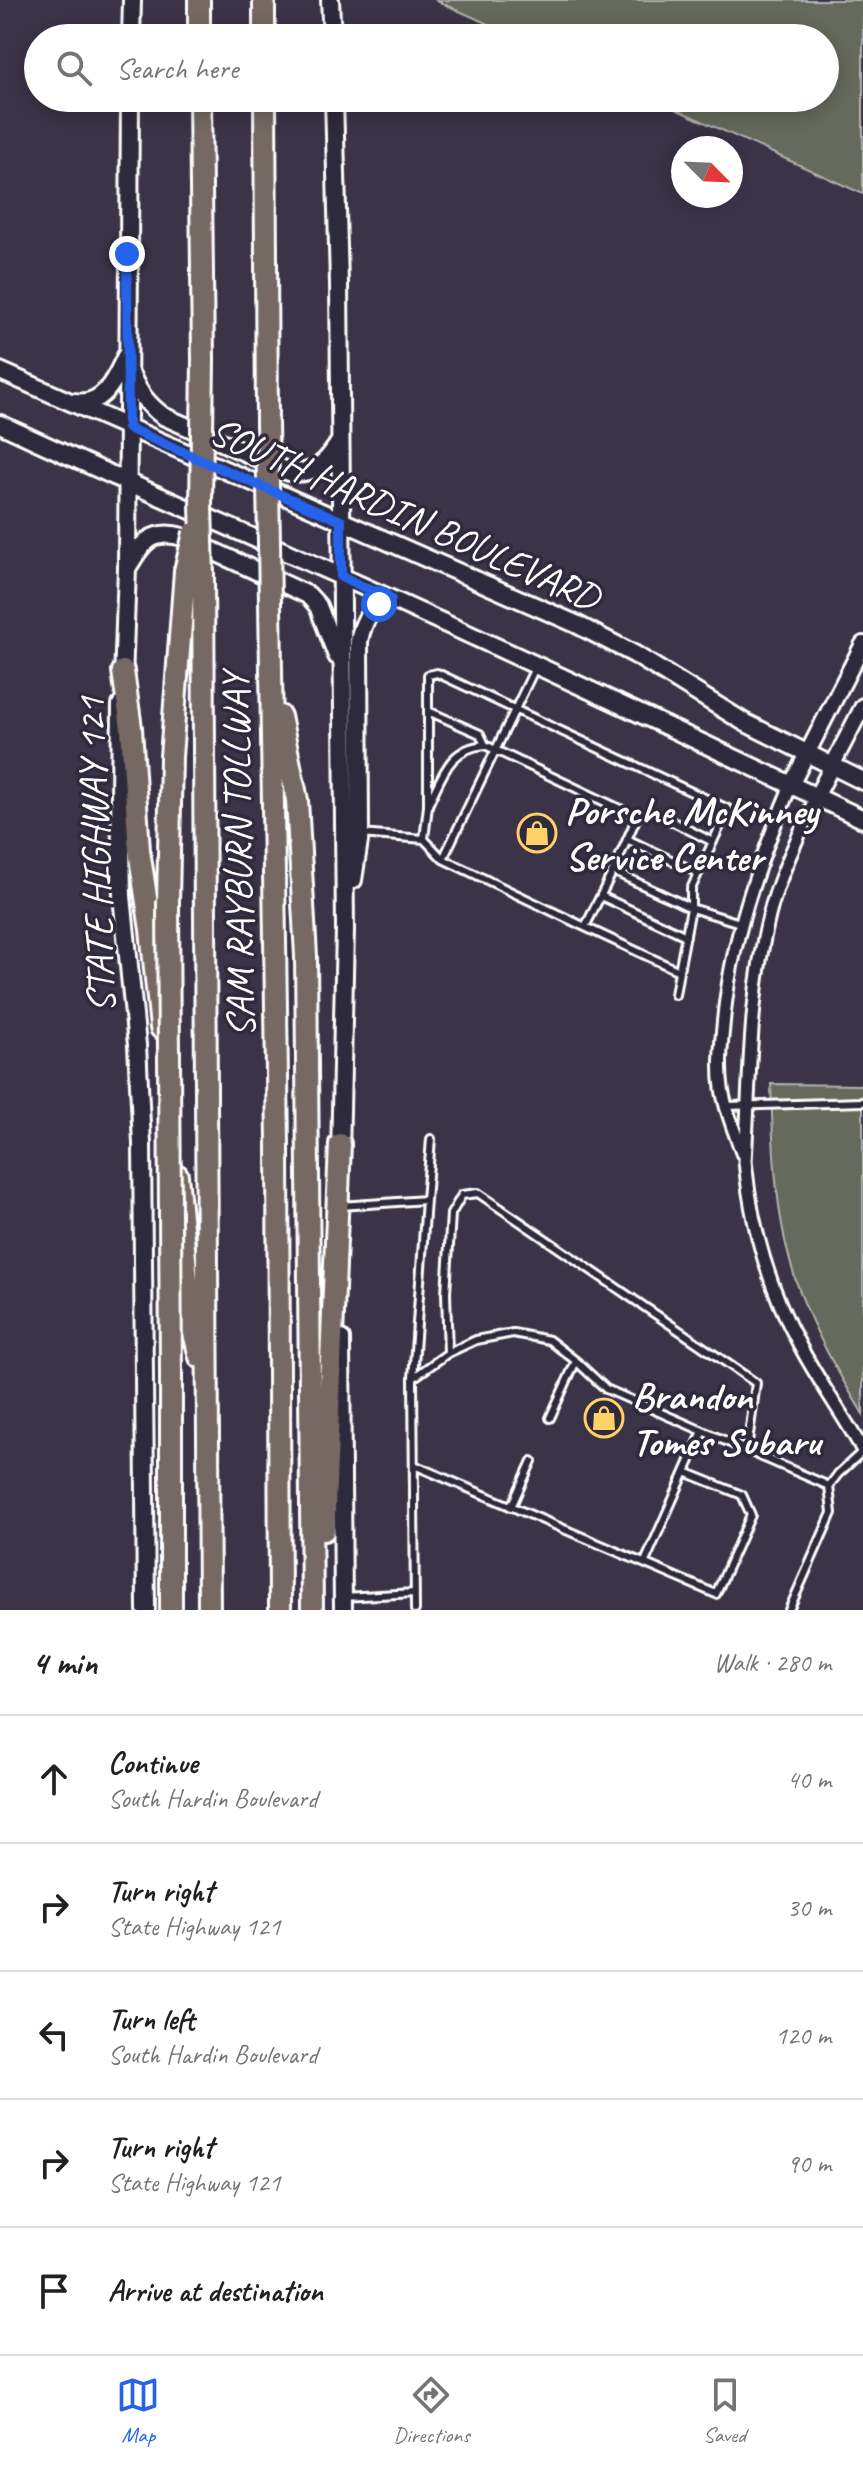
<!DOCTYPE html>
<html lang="en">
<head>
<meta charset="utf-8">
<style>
  :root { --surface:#fff; --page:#f6f6f6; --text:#202124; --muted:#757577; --line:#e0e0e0; --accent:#2563eb }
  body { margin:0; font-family:Caveat,sans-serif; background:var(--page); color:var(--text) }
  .compass { position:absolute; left:671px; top:136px; width:72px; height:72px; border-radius:50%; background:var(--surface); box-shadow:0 4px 20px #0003; rotate:114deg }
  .stop { position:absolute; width:24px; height:24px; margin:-18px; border:6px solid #2563eb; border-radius:50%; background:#fff }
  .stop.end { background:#2563eb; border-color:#fff; box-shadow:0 2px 8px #0008 }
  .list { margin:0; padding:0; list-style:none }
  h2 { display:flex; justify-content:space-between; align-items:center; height:104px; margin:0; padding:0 32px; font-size:34px }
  h2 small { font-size:26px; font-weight:400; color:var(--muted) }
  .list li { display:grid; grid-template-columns:52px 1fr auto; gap:24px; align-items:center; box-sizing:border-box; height:128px; padding:0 32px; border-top:2px solid var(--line) }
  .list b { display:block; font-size:30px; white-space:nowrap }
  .list p { margin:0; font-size:26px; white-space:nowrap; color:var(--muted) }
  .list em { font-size:26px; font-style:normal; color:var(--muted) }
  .icon { flex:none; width:44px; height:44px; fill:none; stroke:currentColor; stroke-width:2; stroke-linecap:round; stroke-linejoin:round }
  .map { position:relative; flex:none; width:863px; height:1610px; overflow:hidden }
  .search { position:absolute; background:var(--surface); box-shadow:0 4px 20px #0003; left:24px; right:24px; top:24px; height:88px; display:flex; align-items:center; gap:20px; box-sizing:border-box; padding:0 28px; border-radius:44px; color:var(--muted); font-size:30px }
  .sheet { height:744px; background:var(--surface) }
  nav { display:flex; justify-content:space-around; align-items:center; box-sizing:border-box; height:112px; border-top:2px solid var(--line); background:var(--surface); font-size:22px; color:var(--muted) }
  nav a { display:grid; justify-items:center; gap:4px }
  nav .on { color:var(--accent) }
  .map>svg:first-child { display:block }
</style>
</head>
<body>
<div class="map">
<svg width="863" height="1610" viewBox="0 0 863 1610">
  <rect width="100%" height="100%" fill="#3b3348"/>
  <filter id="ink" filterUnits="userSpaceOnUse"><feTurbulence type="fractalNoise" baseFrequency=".0125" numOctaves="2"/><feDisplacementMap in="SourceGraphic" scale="16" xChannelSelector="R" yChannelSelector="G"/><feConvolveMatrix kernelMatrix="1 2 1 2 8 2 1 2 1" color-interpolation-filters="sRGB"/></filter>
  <g filter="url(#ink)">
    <path fill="#656a5c" stroke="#b2b4ae" stroke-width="2" d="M 435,0 L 863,0 L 863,194 L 651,98 L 825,98 L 825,38 L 519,38 Z
      M 771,1084 L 863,1085 L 863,1414 C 840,1376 817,1337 801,1295 C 775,1228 773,1154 771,1084 Z"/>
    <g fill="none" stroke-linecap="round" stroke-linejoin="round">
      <defs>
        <path id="service" d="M 428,711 L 480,734 L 485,745 L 637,817 L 613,871 L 691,908 L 740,923
          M 429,803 C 443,775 449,748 485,745
          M 637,817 L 651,811 L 713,842
          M 360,834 L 424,839 L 443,859 L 535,668
          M 424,839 L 428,806 L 428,675 L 437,673 L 728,809 L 691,889 L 691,908 L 679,971 L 585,927 L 613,871
          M 627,839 L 698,873
          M 443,859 L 585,927
          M 601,896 L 686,936
          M 675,995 L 679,971
          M 726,1106 L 863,1102
          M 340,1206 L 426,1200 L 431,1139
          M 448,1353 L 446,1293 L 451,1214 L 462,1195 L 478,1193 L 756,1383 L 747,1450
          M 413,1378 L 448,1353 L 476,1340 L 513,1333 L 549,1340 L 576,1361 L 606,1389 L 829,1486 L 838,1474 L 863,1451
          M 550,1418 L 576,1361
          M 414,1465 L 716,1594 L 751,1515 L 742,1495 L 685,1472 L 703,1431
          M 511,1507 L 532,1461
          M 645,1562 L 685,1472
          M 343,1597 L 415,1593
          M 415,1610 L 413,1378 L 426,1200
          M 789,1610 L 832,1513 L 829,1486"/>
        <path id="minor" d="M 816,797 C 799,836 779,875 769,916 C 749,996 750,1080 745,1161 C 751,1224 769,1288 799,1344 C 818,1381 843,1414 863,1451
          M 742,1153 C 735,1132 725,1110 722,1088 C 719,1068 721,1047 723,1027 C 730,941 758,864 791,785"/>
        <path id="tertiary" d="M 791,785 L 863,644
          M 816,797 L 863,706"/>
        <path id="secondary" d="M 330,0 L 332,38
          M 131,38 L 132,0
          M 334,98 L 339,284 L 345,929 L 340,1156
          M 0,371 L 576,624 L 634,654 L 744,722 L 863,781
          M 131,375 C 139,393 147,404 163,416 L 289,472 C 315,476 328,461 340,441
          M 74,402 C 104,407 115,379 126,356
          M 0,424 C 113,477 228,526 342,577 C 517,655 690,737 863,819
          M 128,567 C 142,543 152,528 183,537 L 308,595 L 318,606 L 337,656
          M 123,681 L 127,568 L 130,98
          M 121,705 L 120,798 L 122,896 L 137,1045 L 142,1144 L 146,1610
          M 353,880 L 360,834 L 359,641 C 363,621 371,605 391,599
          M 341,1339 L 343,1610"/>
        <path id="motorway" d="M 199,0 L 199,38
          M 264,0 L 264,38
          M 200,98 L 203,360
          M 265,98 L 267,422
          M 203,575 L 209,1610
          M 270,603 L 278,1143 L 280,1610
          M 123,671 L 131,728 L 139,850 L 151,930 L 161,1028
          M 280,716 L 297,800 L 306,956 L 312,1610
          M 168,901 L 171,757 L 185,571
          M 177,1175 L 191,1321 L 200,1357
          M 171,1373 L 171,1610
          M 324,1530 L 340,1144"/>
      </defs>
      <use href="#service" stroke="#fff" stroke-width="12"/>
      <use href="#minor" stroke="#fff" stroke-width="17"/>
      <use href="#tertiary" stroke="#fff" stroke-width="20"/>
      <use href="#secondary" stroke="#fff" stroke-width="22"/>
      <use href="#motorway" stroke="#fff" stroke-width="26"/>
      <use href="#service" stroke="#2f2a3d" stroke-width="6"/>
      <use href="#minor" stroke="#2f2a3d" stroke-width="11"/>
      <use href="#tertiary" stroke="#2f2a3d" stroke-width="14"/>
      <use href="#secondary" stroke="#2f2a3d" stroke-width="16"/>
      <use href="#motorway" stroke="#766964" stroke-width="20"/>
      <defs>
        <path id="motorway-bridge" d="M 203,360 L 201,505 L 203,575
          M 267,422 L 270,603
          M 185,571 L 194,533
          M 168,901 L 171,1373"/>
      </defs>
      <use href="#motorway-bridge" stroke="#fff" stroke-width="26" stroke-linecap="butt"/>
      <use href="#motorway-bridge" stroke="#766964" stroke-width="20"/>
    </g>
  </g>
  <g fill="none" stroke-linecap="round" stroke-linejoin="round" filter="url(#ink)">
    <path stroke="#2563eb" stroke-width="10" d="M 127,254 L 128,428 L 341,521 L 341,577 L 391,599 L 379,604"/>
  </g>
  <defs>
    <symbol id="shop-ring" viewBox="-11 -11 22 22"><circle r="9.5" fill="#2f2a3d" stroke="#ffd166" stroke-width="1.5"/><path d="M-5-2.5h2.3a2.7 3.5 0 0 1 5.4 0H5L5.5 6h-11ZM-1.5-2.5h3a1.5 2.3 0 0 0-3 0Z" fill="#ffd166"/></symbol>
  </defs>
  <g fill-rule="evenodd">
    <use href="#shop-ring" x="515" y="811" width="44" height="44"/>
    <use href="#shop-ring" x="582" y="1396" width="44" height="44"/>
  </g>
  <g text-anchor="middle" stroke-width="7" stroke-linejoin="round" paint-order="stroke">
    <g font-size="40" fill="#fff" stroke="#2f2a3d">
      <text transform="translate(405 513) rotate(24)" y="14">SOUTH HARDIN BOULEVARD</text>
      <text transform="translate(95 855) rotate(-92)" y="14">STATE HIGHWAY 121</text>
      <text transform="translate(237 855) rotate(-91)" y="14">SAM RAYBURN TOLLWAY</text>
    </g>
    <g font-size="40" font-weight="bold" fill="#fff" stroke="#2f2a3d" text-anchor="start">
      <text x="565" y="824">Porsche McKinney<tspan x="565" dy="46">Service Center</tspan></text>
      <text x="632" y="1409">Brandon<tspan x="632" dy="46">Tomes Subaru</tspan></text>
    </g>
  </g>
</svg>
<svg class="compass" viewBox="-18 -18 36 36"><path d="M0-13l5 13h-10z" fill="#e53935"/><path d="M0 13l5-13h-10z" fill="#757577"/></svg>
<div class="stop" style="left:379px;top:604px"></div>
<div class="stop end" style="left:127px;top:254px"></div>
<div class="search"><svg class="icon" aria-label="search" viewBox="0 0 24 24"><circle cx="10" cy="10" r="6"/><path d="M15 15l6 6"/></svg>Search here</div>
</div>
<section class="sheet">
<h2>4 min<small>Walk · 280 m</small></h2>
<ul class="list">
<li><svg class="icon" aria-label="ahead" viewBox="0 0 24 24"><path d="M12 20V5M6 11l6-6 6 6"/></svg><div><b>Continue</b><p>South Hardin Boulevard</p></div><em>40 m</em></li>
<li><svg class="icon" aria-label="right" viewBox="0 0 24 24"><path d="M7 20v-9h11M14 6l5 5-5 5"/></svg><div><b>Turn right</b><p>State Highway 121</p></div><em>30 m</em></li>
<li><svg class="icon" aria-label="left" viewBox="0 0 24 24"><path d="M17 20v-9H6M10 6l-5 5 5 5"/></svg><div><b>Turn left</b><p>South Hardin Boulevard</p></div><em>120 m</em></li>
<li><svg class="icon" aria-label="right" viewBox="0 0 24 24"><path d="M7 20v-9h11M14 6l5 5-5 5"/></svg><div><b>Turn right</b><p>State Highway 121</p></div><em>90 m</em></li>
<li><svg class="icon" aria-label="arrive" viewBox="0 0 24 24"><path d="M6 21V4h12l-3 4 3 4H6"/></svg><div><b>Arrive at destination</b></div></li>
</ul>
</section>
<nav>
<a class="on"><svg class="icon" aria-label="map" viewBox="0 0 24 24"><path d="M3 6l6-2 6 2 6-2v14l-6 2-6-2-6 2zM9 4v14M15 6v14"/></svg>Map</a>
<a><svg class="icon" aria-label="directions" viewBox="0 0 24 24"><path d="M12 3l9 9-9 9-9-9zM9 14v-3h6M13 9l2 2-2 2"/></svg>Directions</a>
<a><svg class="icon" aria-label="saved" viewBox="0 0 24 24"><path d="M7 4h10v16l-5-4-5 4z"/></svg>Saved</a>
</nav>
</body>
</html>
